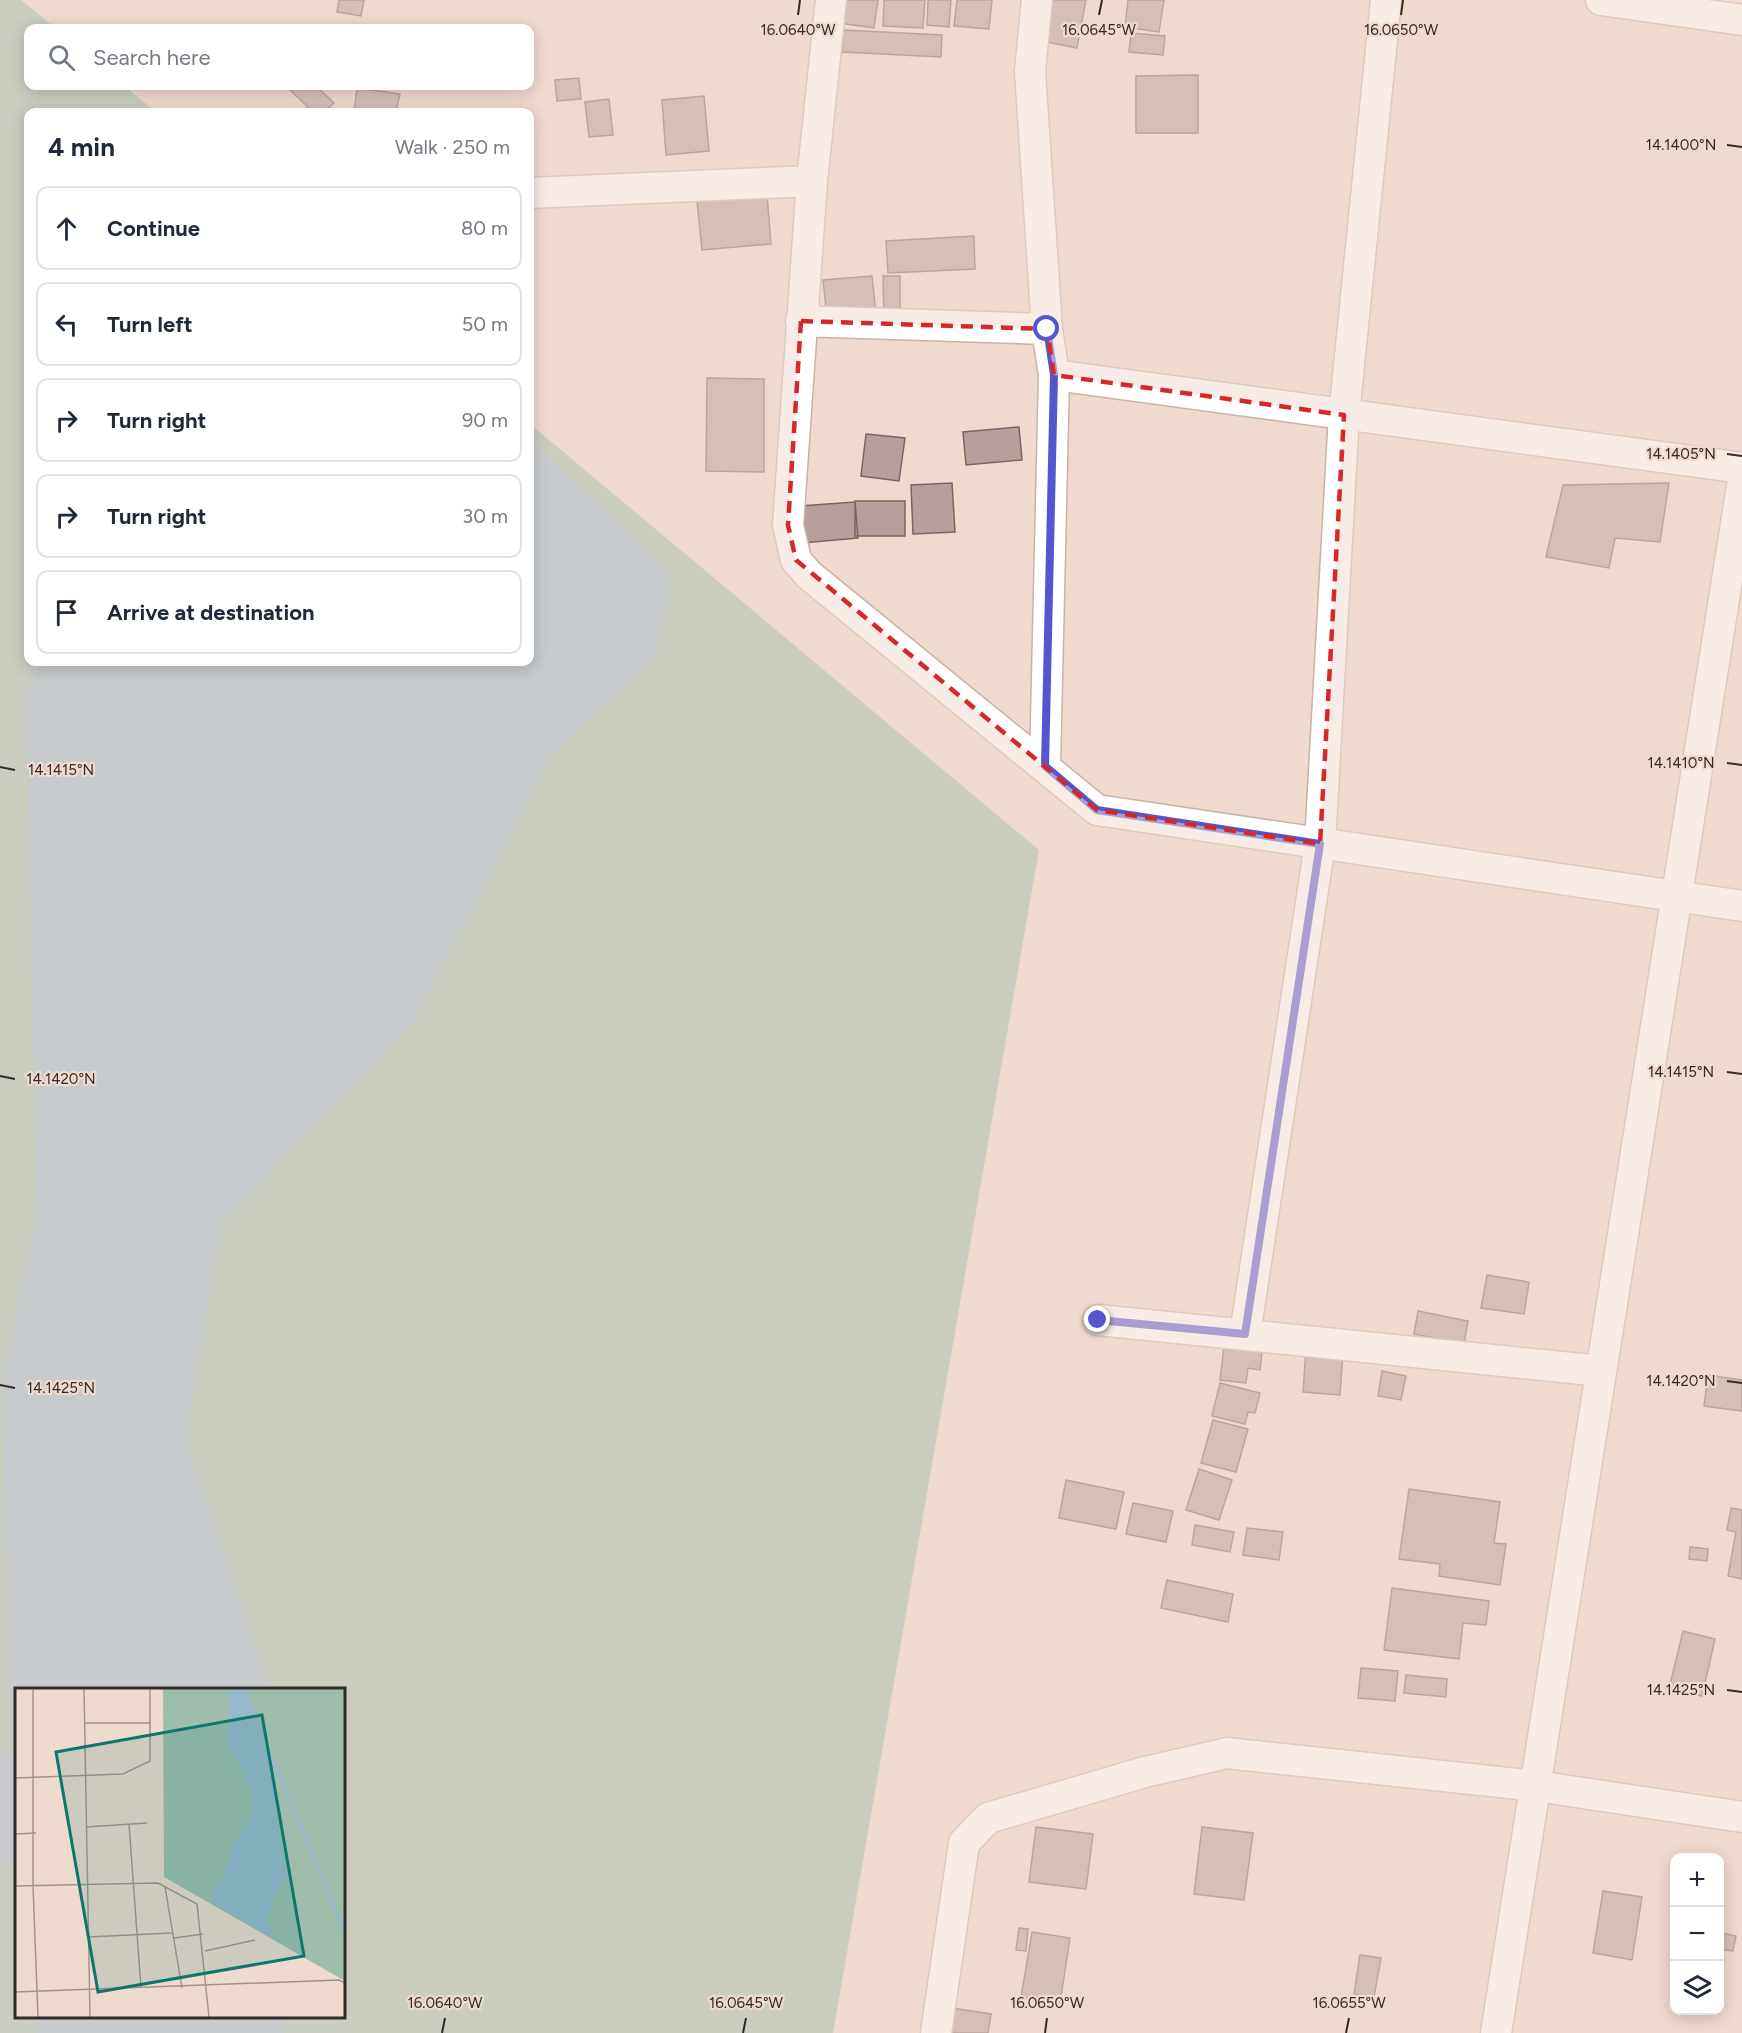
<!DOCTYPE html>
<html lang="en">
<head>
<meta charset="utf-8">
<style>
  :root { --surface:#fff; --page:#f6f6f7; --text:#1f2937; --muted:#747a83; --line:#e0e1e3 }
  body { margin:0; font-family:Figtree,sans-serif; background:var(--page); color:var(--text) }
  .controls { position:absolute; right:18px; bottom:18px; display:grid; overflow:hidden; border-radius:12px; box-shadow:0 3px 15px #0003 }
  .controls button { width:54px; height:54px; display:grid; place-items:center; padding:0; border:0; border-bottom:2px solid var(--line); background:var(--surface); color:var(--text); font:30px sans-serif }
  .stop { position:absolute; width:18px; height:18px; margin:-14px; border:4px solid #5556cd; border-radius:50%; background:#fff }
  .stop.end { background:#5556cd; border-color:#fff; box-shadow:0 2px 6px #0008 }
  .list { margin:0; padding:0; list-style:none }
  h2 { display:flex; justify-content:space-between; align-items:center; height:78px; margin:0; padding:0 24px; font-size:26px }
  h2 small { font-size:20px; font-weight:400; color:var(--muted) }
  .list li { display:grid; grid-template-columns:39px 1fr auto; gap:18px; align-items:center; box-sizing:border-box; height:84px; margin:0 12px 12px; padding:0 12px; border:2px solid var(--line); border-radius:12px }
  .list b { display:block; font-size:22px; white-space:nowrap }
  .list em { font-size:20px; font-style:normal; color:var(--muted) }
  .icon { flex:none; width:33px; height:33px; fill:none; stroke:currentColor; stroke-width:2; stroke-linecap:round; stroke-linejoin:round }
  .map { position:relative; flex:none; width:1742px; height:2033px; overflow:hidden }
  .search { position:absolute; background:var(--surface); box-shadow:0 3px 15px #0003; left:24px; top:24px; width:510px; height:66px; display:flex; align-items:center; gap:15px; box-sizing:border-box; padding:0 21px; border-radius:12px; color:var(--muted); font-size:22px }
  .panel { position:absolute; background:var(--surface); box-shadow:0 3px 15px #0003; left:24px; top:108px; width:510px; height:558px; border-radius:12px }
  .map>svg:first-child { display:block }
</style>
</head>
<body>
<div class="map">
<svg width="1742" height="2033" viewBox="0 0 1742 2033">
  <rect width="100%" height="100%" fill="#efdacf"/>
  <path fill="#9ebdad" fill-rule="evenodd" d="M 0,0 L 21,0 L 55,28 L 28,28 L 28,86 L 124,86 L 156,112 L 28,112 L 28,662 L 530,662 L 530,424 L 1039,850 L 833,2033 L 0,2033 ZM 16,1690 L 344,1690 L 344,2016 L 16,2016 Z"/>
  <path fill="#98b8cc" d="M 530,441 L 672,575 L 653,659 L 552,753 L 413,1022 L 221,1223 L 185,1439 L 270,1689 L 16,1690 L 16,1776 L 12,1754 L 2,1382 L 37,1209 L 26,687 L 50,662 L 530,662 Z
    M 70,2017 L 70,2016 L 287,2017 L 284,2033 L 73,2033 Z"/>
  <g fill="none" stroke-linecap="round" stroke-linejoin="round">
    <path stroke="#98b8cc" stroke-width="39" d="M 0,1773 L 16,1849
      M 53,2016 L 56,2033"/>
  </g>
  <path fill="#b69f9d" stroke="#7b6564" stroke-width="1.5" d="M 339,0 L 364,0 L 361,16 L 337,12 Z
    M 842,0 L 878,0 L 874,28 L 839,23 Z
    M 884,0 L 925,0 L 923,28 L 883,26 Z
    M 928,0 L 951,0 L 949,27 L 927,25 Z
    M 957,0 L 992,0 L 989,29 L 954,26 Z
    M 1049,0 L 1086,0 L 1077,48 L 1042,41 Z
    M 1128,0 L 1164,0 L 1159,32 L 1125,27 Z
    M 843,30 L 942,35 L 941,57 L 842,52 Z
    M 1131,33 L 1165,36 L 1163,55 L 1129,52 Z
    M 1198,75 L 1198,133 L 1136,133 L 1136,76 Z
    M 579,78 L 581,99 L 557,101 L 555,80 Z
    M 286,86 L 316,86 L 334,103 L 324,112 L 313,112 Z
    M 357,88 L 400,94 L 396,112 L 354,112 Z
    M 704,96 L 709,151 L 666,155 L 662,100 Z
    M 609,99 L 613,135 L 589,137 L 585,102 Z
    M 767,194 L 771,244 L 702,250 L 697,201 Z
    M 974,236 L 975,269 L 888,273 L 886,241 Z
    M 872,276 L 876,314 L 827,318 L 823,280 Z
    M 883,276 L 900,276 L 900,315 L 884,315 Z
    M 707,378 L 764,379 L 764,472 L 706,471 Z
    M 1019,427 L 1022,460 L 966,465 L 963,432 Z
    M 866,434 L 905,438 L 899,481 L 861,476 Z
    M 952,483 L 955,532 L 913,534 L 911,485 Z
    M 1669,483 L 1660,542 L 1615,538 L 1609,568 L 1546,557 L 1563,485 Z
    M 855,501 L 905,501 L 905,536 L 855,536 Z
    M 855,502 L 858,538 L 802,543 L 800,506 Z
    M 1487,1275 L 1529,1282 L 1524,1314 L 1481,1308 Z
    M 1418,1311 L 1468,1321 L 1464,1344 L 1414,1334 Z
    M 1224,1346 L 1262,1351 L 1260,1370 L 1248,1368 L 1246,1383 L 1220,1380 Z
    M 1306,1350 L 1343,1352 L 1340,1395 L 1303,1392 Z
    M 1382,1371 L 1406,1376 L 1401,1400 L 1378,1396 Z
    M 1708,1375 L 1742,1380 L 1742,1411 L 1704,1406 Z
    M 1220,1383 L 1260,1393 L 1255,1413 L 1248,1412 L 1245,1424 L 1212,1416 Z
    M 1213,1420 L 1248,1429 L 1236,1472 L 1201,1463 Z
    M 1199,1469 L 1232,1480 L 1219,1520 L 1186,1510 Z
    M 1066,1480 L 1124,1492 L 1116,1529 L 1059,1518 Z
    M 1409,1489 L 1500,1502 L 1494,1543 L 1506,1544 L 1500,1585 L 1439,1576 L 1440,1564 L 1399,1559 Z
    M 1133,1503 L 1173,1511 L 1166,1542 L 1126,1534 Z
    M 1731,1508 L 1742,1510 L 1742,1579 L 1728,1576 L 1736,1532 L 1727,1530 Z
    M 1195,1525 L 1234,1532 L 1230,1552 L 1192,1545 Z
    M 1247,1528 L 1283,1532 L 1279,1560 L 1243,1555 Z
    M 1690,1547 L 1708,1549 L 1707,1561 L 1689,1559 Z
    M 1167,1580 L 1233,1594 L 1228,1622 L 1161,1608 Z
    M 1392,1588 L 1489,1601 L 1486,1625 L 1463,1623 L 1459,1659 L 1384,1650 Z
    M 1683,1631 L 1715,1639 L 1702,1696 L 1669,1689 Z
    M 1361,1668 L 1398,1671 L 1395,1701 L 1358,1698 Z
    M 1406,1675 L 1447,1679 L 1446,1697 L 1404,1693 Z
    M 1036,1827 L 1093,1834 L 1086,1889 L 1029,1882 Z
    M 1202,1827 L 1253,1833 L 1244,1900 L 1194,1894 Z
    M 1603,1891 L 1642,1897 L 1632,1960 L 1593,1953 Z
    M 1019,1928 L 1028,1929 L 1026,1951 L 1016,1950 Z
    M 1032,1932 L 1070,1938 L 1060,2003 L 1021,1997 Z
    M 1722,1933 L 1736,1936 L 1733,1951 L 1720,1949 Z
    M 1360,1955 L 1381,1958 L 1374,1997 L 1354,1994 Z
    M 952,2008 L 991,2014 L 988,2033 L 949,2033 Z"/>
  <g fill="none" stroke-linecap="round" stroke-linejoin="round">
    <defs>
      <path id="minor" d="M 831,0 L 812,181 L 788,525 L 796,560 L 809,575 L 1097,810 L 1742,906
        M 1037,0 L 1030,71 L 1047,329 L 1054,375 L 1045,766
        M 1601,0 L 1742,20
        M 530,193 L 812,181
        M 801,321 L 1047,329
        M 1054,375 L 1742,468
        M 1098,1320 L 1601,1371
        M 1245,1334 L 1320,844 L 1344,415 L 1386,0
        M 936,2033 L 964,1843 L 988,1818 L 1145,1772 L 1227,1753 L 1536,1786 L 1742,1817
        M 1496,2033 L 1742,486"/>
    </defs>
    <use href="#minor" stroke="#c7b3a8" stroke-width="33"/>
    <use href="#minor" stroke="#fff" stroke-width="30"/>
  </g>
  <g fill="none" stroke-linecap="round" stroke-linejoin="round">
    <path stroke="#5556cd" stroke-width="8" d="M 1047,329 L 1054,375 L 1045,766 L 1097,810 L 1320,844 L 1245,1334 L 1098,1320"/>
  </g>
  <path d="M0 0H1742V2033H0ZM 801,321 L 1047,329 L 1054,375 L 1344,415 L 1320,844 L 1097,810 L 796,560 L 788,525 Z" fill="#efdacf" fill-opacity=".55" fill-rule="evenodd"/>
  <path fill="none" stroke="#d62828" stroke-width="4.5" stroke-dasharray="12 8" stroke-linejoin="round" d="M 801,321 L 1047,329 L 1054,375 L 1344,415 L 1320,844 L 1097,810 L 796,560 L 788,525 Z"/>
  <path fill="none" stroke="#332b27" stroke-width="2" d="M 798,15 L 800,0M 1099,15 L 1102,0M 1401,15 L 1403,0M 1727,145 L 1742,147M 1727,454 L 1742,456M 1727,763 L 1742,765M 0,767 L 15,770M 1727,1072 L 1742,1074M 0,1076 L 15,1079M 1727,1381 L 1742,1383M 0,1385 L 15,1388M 1727,1690 L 1742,1692M 442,2033 L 445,2018M 743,2033 L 746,2018M 1045,2033 L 1047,2018M 1346,2033 L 1349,2018"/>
  <g transform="translate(15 1688)">
    <rect width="330" height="330" fill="#efdacf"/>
    <path d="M 148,1 L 330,1 L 330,293 L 149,189 Z" fill="#9ebdad"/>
    <path d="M 215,1 L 234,1 L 231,12 L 251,61 L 260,104 L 260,125 L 272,187 L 262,202 L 253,230 L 259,252 L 198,214 L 198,203 L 208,190 L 219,155 L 238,128 L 237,101 L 213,57 Z" fill="#98b8cc"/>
    <path fill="none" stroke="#98b8cc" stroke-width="3" d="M 229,1 L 330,245"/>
    <path fill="none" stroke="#a4948c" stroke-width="1.5" d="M 18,1 L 18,198 L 23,329M 69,1 L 75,329M 70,35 L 136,35M 0,90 L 108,86 L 135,73 L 135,1M 114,136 L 126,300M 71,139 L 132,135M 0,146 L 21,145M 0,198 L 143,195 L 182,216 L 194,329M 150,199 L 167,300M 73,249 L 157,245M 159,250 L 188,246M 190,263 L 240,252M 0,304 L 324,292 L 330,295"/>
    <path fill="#0f766e" fill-opacity="0.15" stroke="#0f766e" stroke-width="3" d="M 247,27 L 289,268 L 83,304 L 41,64 Z"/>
    <rect width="330" height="330" fill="none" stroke="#332b27" stroke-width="3"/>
  </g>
  <g font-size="15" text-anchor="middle" fill="#332b27" stroke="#efdacf" stroke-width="4.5" stroke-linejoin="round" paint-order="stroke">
    <text x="798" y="35">16.0640°W</text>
    <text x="1099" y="35">16.0645°W</text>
    <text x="1401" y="35">16.0650°W</text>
    <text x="1681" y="150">14.1400°N</text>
    <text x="1681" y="459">14.1405°N</text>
    <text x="1681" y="768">14.1410°N</text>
    <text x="61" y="775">14.1415°N</text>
    <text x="1681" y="1077">14.1415°N</text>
    <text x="61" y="1084">14.1420°N</text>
    <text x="1681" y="1386">14.1420°N</text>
    <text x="61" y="1393">14.1425°N</text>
    <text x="1681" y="1695">14.1425°N</text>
    <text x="445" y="2008">16.0640°W</text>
    <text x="746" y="2008">16.0645°W</text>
    <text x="1047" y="2008">16.0650°W</text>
    <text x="1349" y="2008">16.0655°W</text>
  </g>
</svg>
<div class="controls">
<button>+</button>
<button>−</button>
<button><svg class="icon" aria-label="layers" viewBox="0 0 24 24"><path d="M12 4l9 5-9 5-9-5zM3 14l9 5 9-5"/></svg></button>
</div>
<div class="stop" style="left:1047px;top:329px"></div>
<div class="stop end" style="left:1098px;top:1320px"></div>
<div class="search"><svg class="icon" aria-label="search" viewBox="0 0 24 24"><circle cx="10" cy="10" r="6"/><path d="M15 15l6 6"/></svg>Search here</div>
<section class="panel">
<h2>4 min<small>Walk · 250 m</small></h2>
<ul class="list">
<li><svg class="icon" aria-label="ahead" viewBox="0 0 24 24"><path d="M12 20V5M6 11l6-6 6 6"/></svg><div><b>Continue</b></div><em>80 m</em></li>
<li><svg class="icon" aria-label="left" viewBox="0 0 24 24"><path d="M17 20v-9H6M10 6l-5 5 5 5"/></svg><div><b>Turn left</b></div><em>50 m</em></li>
<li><svg class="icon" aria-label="right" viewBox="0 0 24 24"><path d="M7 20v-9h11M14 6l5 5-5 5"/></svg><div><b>Turn right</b></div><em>90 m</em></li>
<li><svg class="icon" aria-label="right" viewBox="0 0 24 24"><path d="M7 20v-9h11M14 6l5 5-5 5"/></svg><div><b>Turn right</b></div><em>30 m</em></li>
<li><svg class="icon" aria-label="arrive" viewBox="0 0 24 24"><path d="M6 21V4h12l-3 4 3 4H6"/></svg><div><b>Arrive at destination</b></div></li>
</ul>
</section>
</div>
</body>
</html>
